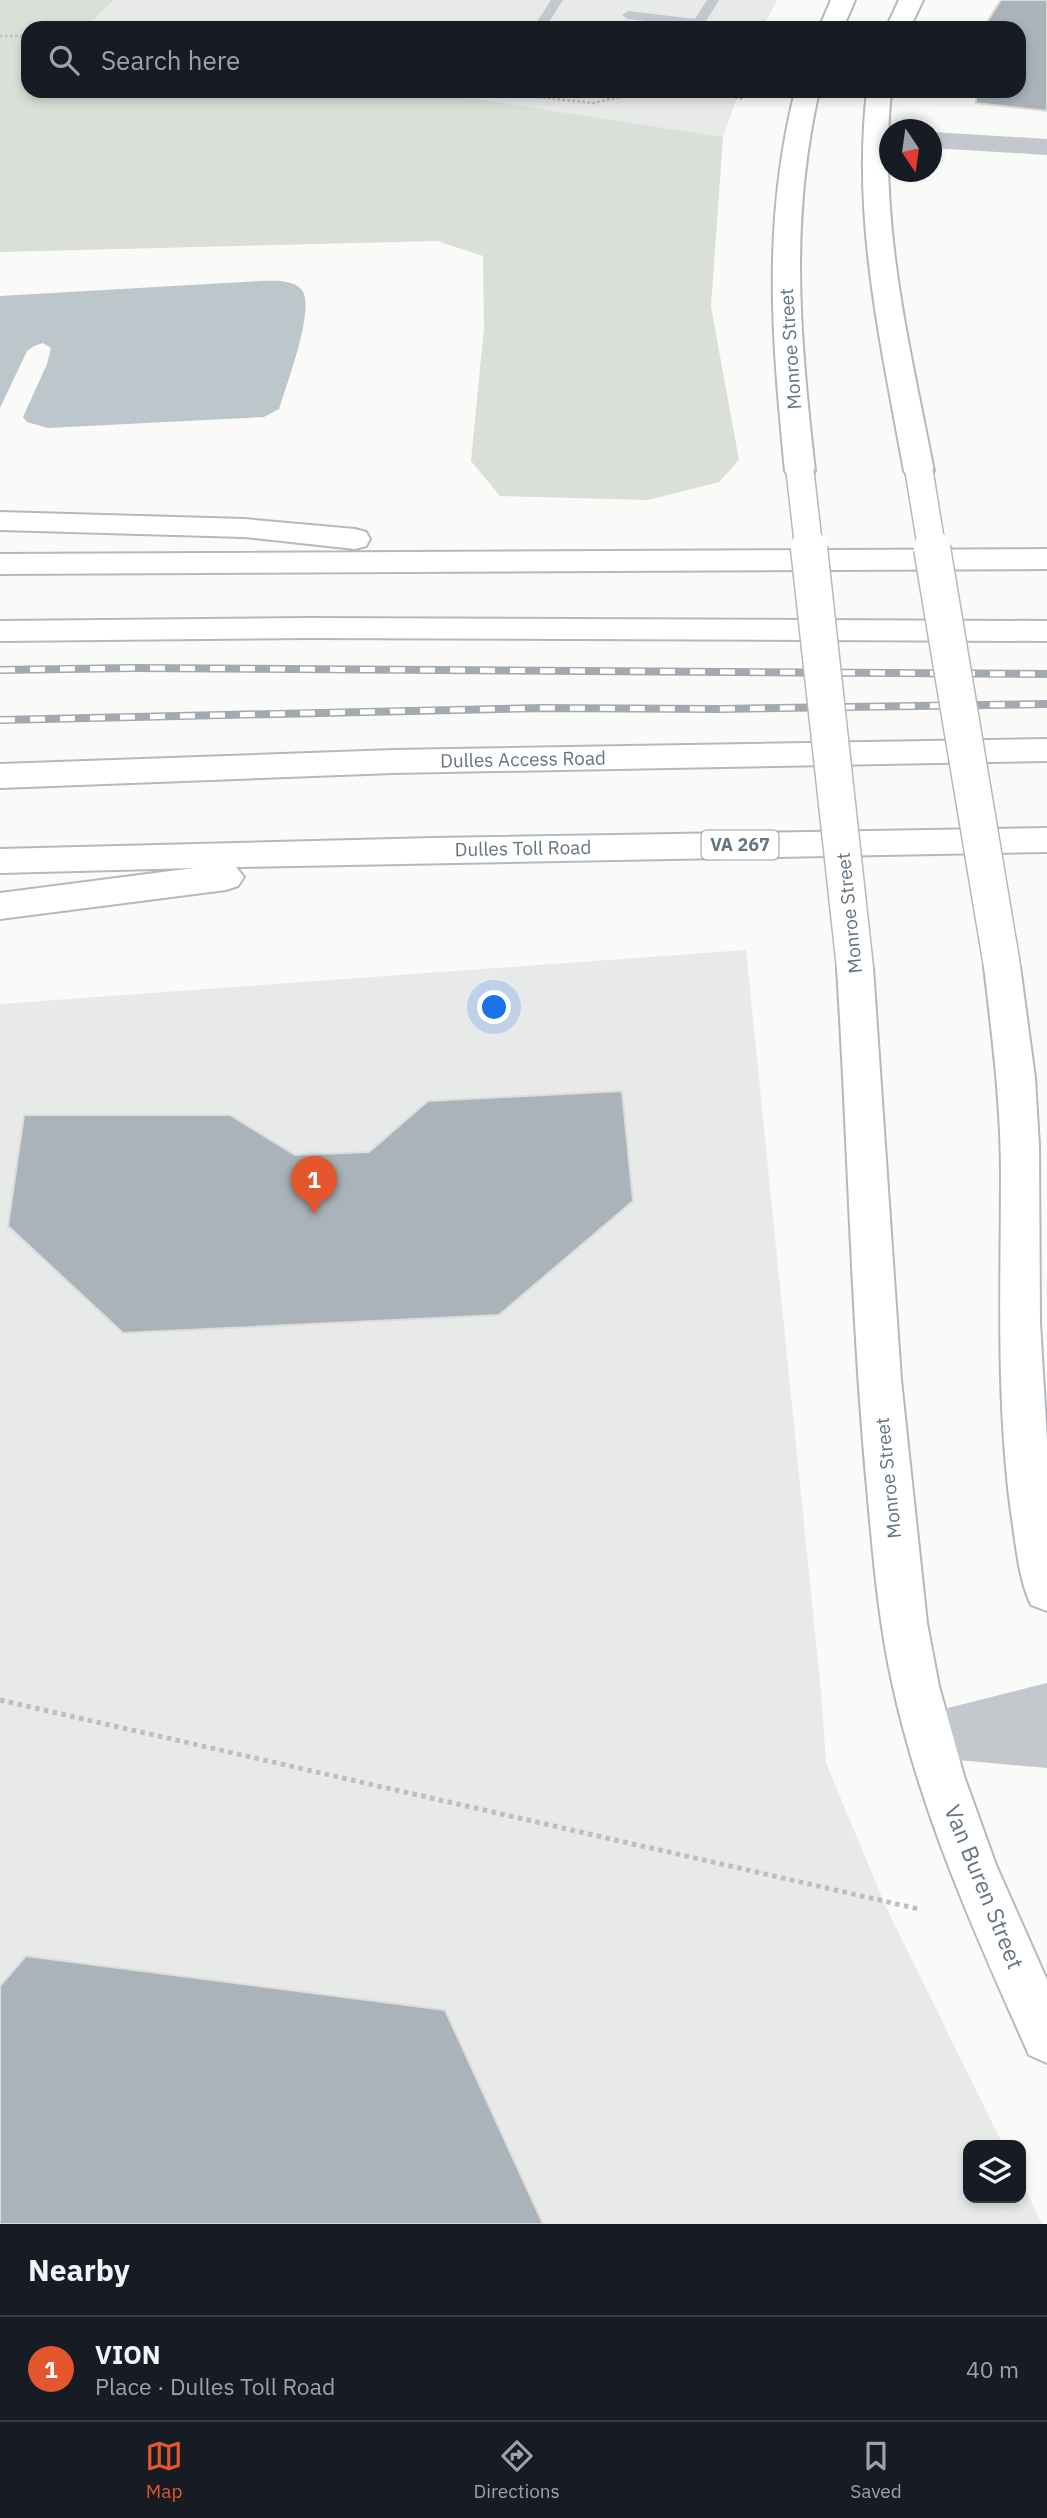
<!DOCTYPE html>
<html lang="en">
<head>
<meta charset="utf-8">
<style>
  :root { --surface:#171b24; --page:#242831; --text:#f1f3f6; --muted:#9ea1a6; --line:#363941; --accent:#e4572e }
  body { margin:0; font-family:"IBM Plex Sans",sans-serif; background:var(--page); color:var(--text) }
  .controls { position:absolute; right:21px; bottom:21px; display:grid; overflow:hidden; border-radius:14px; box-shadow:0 4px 10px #0003 }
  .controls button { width:63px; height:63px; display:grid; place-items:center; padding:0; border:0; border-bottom:2px solid var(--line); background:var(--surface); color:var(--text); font:35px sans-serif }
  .compass { position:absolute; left:879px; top:119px; width:63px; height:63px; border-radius:50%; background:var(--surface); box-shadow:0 4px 10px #0003; rotate:167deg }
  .you { position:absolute; left:495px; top:1008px; width:24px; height:24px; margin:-18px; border:5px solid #fff; border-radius:50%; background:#1a73e8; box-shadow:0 0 0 10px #1a73e833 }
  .badge { display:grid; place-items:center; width:46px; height:46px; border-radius:50%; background:var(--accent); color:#fff; font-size:23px; font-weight:700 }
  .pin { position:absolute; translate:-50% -58px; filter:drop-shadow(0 2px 4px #0008) }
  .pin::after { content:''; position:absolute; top:37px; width:24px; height:21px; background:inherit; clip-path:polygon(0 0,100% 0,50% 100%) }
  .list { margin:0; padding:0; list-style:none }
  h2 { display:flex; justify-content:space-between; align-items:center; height:91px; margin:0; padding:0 28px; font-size:30px }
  h2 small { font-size:23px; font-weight:400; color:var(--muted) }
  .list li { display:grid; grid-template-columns:46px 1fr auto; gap:21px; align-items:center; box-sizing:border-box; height:105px; padding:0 28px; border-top:2px solid var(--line) }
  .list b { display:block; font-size:26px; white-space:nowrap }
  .list p { margin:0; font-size:23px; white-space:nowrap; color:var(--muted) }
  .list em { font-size:23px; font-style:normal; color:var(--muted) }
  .icon { flex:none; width:38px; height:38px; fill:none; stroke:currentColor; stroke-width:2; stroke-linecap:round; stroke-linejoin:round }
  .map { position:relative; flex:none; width:1047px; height:2224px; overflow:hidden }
  .search { position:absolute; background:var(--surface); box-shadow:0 4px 10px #0003; left:21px; right:21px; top:21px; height:77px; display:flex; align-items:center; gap:18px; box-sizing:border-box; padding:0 24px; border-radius:21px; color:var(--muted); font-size:26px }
  .sheet { height:196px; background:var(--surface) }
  nav { display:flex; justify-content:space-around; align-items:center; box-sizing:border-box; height:98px; border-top:2px solid var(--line); background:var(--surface); font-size:19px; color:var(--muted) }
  nav a { display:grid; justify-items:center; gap:4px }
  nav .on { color:var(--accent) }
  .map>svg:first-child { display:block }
</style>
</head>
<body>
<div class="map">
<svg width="1047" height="2224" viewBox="0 0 1047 2224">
  <rect width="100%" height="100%" fill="#fafaf8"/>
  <path fill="#e8e9e9" d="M 114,0 L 777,0 L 762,28 L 84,28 Z
    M 425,91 L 739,91 L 723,137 Z
    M 746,950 L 821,1692 L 826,1763 L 886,1907 L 1003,2145 L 968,2145 L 968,2198 L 1021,2198 L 1021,2180 L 1042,2224 L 0,2224 L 0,1004 Z"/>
  <path fill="#dadfd7" d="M 0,0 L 114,0 L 84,28 L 28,28 L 28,91 L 425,91 L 723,137 L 711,307 L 739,460 L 719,482 L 648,500 L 500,496 L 471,461 L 484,328 L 483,256 L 437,241 L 0,252 Z"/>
  <path fill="#bbc7cb" d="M 259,281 C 272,281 291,279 301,289 C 317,305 286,386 279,409 L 264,417 L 48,428 L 27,422 L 23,417 L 47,364 L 51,348 L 43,343 L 34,346 L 27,351 L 0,408 L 0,296 Z"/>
  <path fill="#aab3b9" stroke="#dcdcda" stroke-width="2" d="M 1001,0 L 1047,0 L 1047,111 L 976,103 L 977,91 L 1019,91 L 1019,28 L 983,28 Z
    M 622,1091 L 633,1201 L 499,1315 L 123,1333 L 8,1226 L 24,1115 L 230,1115 L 295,1155 L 369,1152 L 428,1101 Z
    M 26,1956 L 445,2010 L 543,2224 L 0,2224 L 0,1986 Z"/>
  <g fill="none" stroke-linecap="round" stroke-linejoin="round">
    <defs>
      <path id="secondary" d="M 831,0 L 855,0 L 843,28 L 819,28 Z
        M 899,0 L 923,0 L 910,28 L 886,28 Z
        M 795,91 L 819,91 C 789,224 800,337 815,471 L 811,477 L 800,480 L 789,477 L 785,471 C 772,337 762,224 795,91 Z
        M 867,91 L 891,91 C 878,222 909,343 934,471 L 930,477 L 919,480 L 908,477 L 904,471 C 881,343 852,222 867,91 Z
        M 1002,953 L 1015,956 L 1020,966 L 1035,1078 L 1039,1146 L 1040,1323 L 1047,1441 L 1047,1611 L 1031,1605 C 1018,1577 1016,1543 1011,1512 C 996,1399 1001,1286 1001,1173 C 1001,1103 992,1035 984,966 L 989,956 Z
        M 855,955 L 868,958 L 873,968 L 901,1380 L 927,1623 L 939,1686 L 964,1776 L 996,1865 L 1047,1980 L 1047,2063 L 1029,2055 C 975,1934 920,1812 892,1682 C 878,1618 873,1553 867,1488 C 851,1315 848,1141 837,968 L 842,958 Z"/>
      <path id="motorway" d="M 0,512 L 244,519 L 355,529 L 366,532 L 370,539 L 366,546 L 355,549 L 244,537 L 0,530 Z
        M 1047,549 L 1047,569 L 0,574 L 0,554 Z
        M 309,618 L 1047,621 L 1047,641 L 309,638 L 0,641 L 0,621 Z
        M 1047,739 L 1047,761 L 393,773 L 0,788 L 0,764 L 393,750 Z
        M 1047,828 L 1047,852 L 236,867 L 244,877 L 238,886 L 226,890 L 0,919 L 0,893 L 194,868 L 0,873 L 0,849 L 433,838 Z"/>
    </defs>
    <use href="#secondary" stroke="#b3babf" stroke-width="4"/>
    <use href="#motorway" stroke="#b4b9bd" stroke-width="4"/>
    <path stroke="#bbbfc2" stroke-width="2.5" stroke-dasharray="2.5 2.5" stroke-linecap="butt" d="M 0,36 L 28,36
      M 483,91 L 593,103 L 650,91
      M 711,91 L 742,99"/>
    <path stroke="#bbbfc2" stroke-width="5" stroke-dasharray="4.5 4.5" stroke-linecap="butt" d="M 0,1700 L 919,1909"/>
    <path fill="#c3c8cc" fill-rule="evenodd" d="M 551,0 L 563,0 L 545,28 L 533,28 Z
      M 707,0 L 719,0 L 703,26 L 699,27 L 628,19 L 622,15 L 628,11 L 695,19 Z"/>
    <path fill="#c3c8cc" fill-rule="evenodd" d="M 932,132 L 1047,139 L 1047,155 L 932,148 Z
      M 1047,1683 L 1047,1768 L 958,1760 L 941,1754 L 928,1757 L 911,1751 L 905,1735 L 911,1719 L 928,1713 Z"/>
    <use href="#secondary" fill="#fff" fill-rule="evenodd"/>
    <use href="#motorway" fill="#fff" fill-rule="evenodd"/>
    <defs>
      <path id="rail" d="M 0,670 L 133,668 L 1047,674
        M 0,720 L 542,708 L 719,709 L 1047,704"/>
    </defs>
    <use href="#rail" stroke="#a2aab0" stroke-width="8"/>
    <use href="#rail" stroke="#fff" stroke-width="5" stroke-dasharray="15" stroke-linecap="butt"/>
    <defs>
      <path id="secondary-bridge-far1" d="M 800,471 L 809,550
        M 919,471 L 932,550"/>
      <path id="secondary-bridge" d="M 809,548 L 855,968
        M 932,548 L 1002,966"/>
    </defs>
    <use href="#secondary-bridge-far1" stroke="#b3babf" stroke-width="30" stroke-linecap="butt"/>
    <use href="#secondary-bridge" stroke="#b3babf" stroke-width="39" stroke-linecap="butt"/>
    <use href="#secondary-bridge-far1" stroke="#fff" stroke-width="27"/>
    <use href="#secondary-bridge" stroke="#fff" stroke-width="36"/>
  </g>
  <g text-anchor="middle" stroke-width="7" stroke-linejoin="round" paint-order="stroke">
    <rect fill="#fff" stroke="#939fa8" stroke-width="2" x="701.5" y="830.5" width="77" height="29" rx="5"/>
    <g font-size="18" font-weight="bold" fill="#657683">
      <text x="740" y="851">VA 267</text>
    </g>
    <g font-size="19" fill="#657683" stroke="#fff">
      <text transform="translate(790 349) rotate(-94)" y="7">Monroe Street</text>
      <text transform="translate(523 759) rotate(-1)" y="7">Dulles Access Road</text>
      <text transform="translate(523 848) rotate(-1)" y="7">Dulles Toll Road</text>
      <text transform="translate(849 913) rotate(-96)" y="7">Monroe Street</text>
      <text transform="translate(888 1478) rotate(-96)" y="7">Monroe Street</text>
    </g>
    <g font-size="23" fill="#657683" stroke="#fff">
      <text transform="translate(984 1887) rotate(68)" y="8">Van Buren Street</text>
    </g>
  </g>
</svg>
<div class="controls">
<button><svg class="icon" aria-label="layers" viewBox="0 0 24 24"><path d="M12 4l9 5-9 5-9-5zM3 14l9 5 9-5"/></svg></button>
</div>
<svg class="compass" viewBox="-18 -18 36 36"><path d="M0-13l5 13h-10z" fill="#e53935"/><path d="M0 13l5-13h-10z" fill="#9ea1a6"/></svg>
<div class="you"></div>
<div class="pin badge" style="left:314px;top:1214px">1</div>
<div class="search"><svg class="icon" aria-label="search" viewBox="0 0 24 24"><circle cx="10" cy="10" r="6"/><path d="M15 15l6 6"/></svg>Search here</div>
</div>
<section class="sheet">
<h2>Nearby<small></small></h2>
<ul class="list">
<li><span class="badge">1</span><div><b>VION</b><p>Place · Dulles Toll Road</p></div><em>40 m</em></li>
</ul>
</section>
<nav>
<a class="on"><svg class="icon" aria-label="map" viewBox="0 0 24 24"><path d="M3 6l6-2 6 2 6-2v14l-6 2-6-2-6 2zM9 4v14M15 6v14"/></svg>Map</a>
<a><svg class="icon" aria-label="directions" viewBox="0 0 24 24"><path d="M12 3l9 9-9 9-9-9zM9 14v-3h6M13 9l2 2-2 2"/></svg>Directions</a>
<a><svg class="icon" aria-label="saved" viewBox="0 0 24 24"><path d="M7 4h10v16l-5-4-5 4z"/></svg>Saved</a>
</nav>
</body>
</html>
